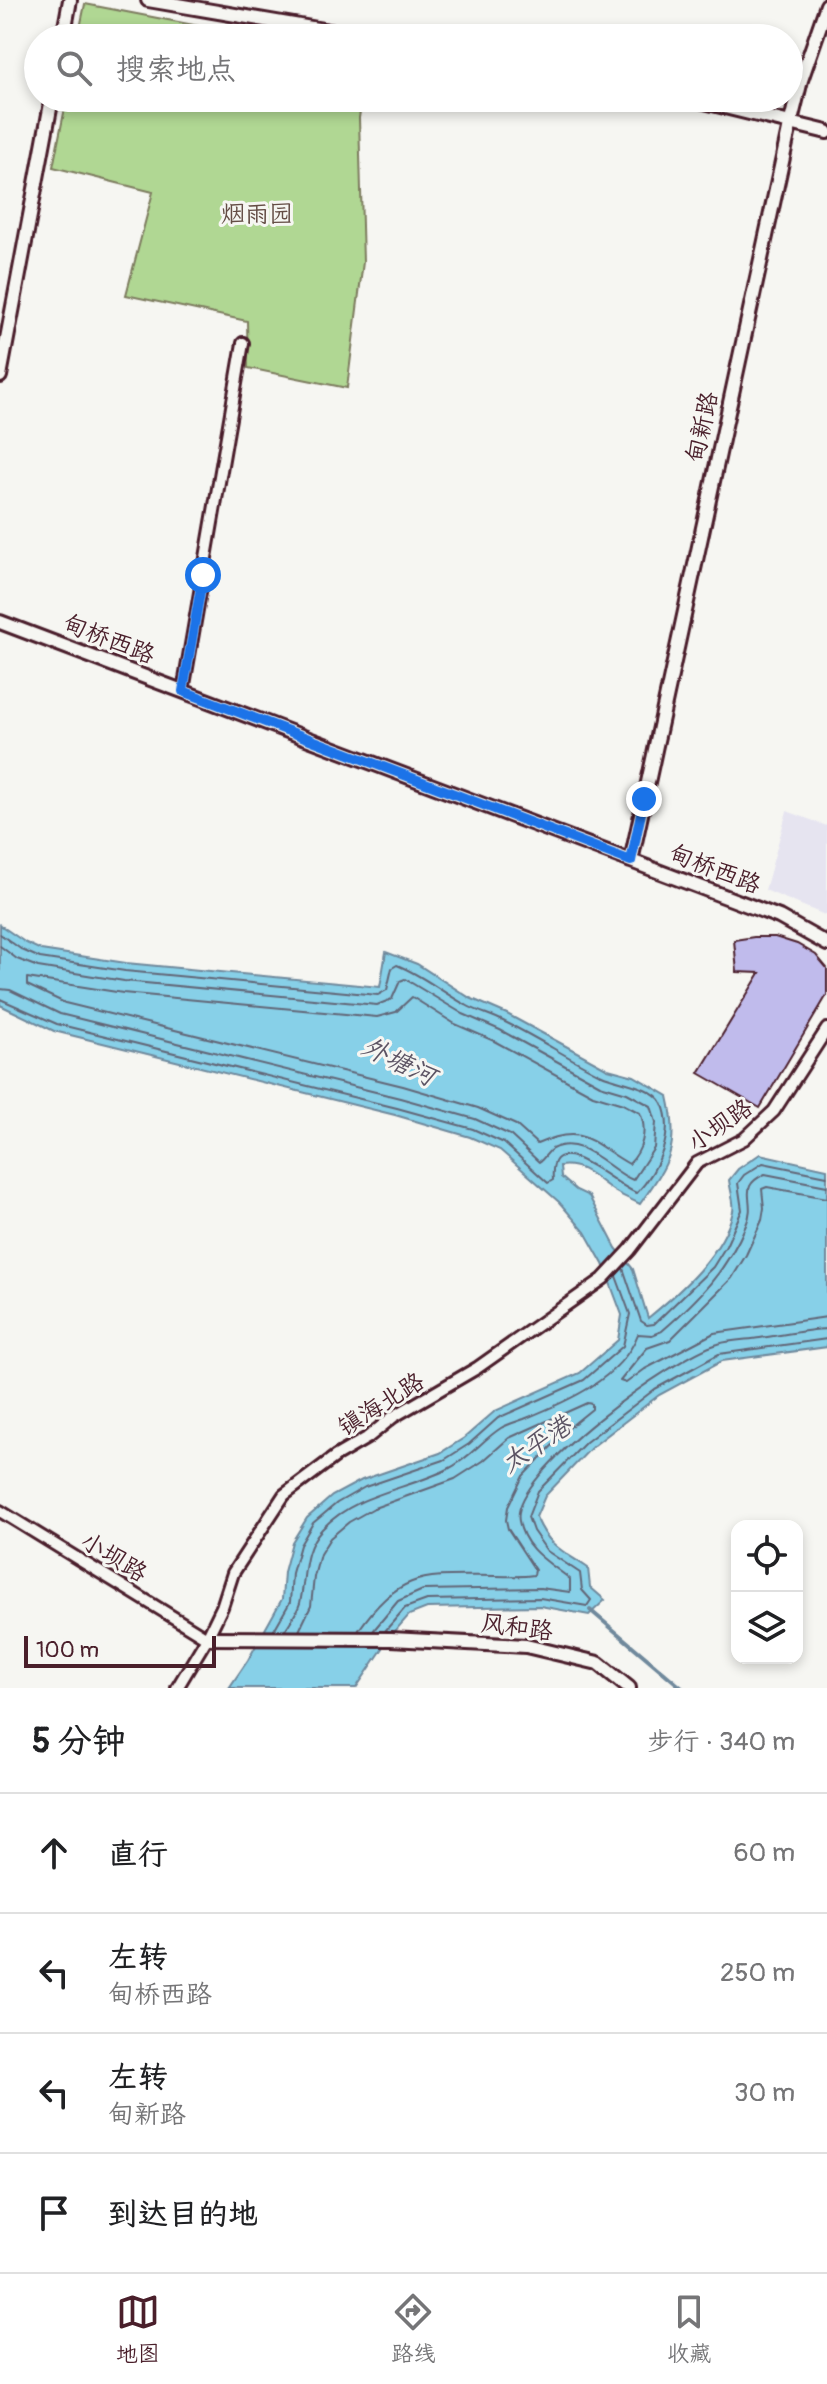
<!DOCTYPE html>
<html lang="zh">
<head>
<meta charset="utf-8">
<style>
  :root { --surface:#fff; --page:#f6f6f6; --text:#202124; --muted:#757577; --line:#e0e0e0; --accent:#4a1f2b }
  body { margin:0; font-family:Pangolin,"LXGW WenKai TC",sans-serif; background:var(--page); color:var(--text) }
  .controls { position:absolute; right:24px; bottom:24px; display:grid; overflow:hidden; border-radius:16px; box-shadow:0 4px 12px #0003 }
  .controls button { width:72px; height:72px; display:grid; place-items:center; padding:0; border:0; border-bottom:2px solid var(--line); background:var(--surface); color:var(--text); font:40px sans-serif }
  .scale { position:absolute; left:24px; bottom:20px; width:192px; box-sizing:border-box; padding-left:8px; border:4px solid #4a1f2b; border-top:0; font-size:22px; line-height:28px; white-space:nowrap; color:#4a1f2b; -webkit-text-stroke:6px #f6f6f2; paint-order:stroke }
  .stop { position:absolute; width:24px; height:24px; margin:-18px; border:6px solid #1a73e8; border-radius:50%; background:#fff }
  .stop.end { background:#1a73e8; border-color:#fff; box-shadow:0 2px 8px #0008 }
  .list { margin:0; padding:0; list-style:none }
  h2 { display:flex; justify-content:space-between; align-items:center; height:104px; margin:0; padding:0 32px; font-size:34px }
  h2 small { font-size:26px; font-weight:400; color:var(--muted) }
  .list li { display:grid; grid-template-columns:52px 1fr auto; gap:24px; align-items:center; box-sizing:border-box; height:120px; padding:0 32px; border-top:2px solid var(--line) }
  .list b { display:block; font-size:30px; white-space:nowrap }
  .list p { margin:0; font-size:26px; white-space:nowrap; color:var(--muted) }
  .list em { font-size:26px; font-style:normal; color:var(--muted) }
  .icon { flex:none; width:44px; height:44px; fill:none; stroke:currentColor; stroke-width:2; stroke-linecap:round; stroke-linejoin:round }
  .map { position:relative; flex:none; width:827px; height:1688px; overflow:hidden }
  .search { position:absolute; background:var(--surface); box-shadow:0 4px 12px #0003; left:24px; right:24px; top:24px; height:88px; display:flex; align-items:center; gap:20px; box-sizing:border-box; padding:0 28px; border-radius:44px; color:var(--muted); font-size:30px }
  .sheet { height:584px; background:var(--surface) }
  nav { display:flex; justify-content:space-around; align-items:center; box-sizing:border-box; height:112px; border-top:2px solid var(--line); background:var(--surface); font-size:22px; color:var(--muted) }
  nav a { display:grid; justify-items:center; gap:4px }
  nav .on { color:var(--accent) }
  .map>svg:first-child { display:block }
</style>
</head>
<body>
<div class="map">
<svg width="827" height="1688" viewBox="0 0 827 1688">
  <rect width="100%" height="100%" fill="#f6f6f2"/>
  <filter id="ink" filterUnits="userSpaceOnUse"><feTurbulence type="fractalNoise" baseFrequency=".0125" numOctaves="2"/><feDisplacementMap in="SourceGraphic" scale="16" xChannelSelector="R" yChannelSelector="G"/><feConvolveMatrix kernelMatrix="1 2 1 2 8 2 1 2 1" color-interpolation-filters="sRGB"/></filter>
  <g filter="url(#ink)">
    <path fill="#e6e4f0" d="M 787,811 L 827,826 L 827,916 L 765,890 Z"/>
    <path fill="#b0d793" stroke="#7d7b5f" stroke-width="2" d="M 85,4 L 261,38 L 78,38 Z
      M 67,98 L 362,98 L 359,118 L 363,262 L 347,388 L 248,368 L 247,321 L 126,295 L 153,192 L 53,167 Z"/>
    <path fill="#87d0e8" stroke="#6f899c" stroke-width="2" d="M 0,925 L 26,943 L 41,950 L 126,963 L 380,987 L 386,952 L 417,964 L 470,998 L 507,1014 L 608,1069 L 634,1076 L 668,1096 C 680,1148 669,1163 640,1204 C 630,1199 619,1195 611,1189 C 594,1177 582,1163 560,1166 L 561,1177 L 576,1190 L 589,1196 L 616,1248 L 633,1269 L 648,1318 C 680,1292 724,1253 733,1211 C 735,1203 730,1189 729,1180 L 738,1169 L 760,1154 L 827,1169 L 827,1347 L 722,1361 L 659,1395 L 592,1447 L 545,1496 L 536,1517 C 549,1547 563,1551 588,1568 L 590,1587 L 605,1600 L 589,1615 L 540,1606 L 427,1608 L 409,1615 L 394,1632 L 356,1688 L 229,1688 L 248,1660 L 282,1599 L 284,1572 L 292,1542 L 307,1518 L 332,1496 L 362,1480 L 440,1453 L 464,1438 L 495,1411 L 580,1373 L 618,1340 L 622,1315 L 603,1264 L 585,1232 L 559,1202 L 500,1150 L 470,1137 L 395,1115 L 54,1031 L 0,1005 Z"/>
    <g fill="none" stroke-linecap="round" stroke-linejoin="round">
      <path stroke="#626677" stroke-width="2" d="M 0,934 L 22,950 L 40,958 L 125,971 L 378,995 L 387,990 L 392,968 L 397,965 C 422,975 442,992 466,1005 C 478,1012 492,1015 505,1022 C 538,1038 569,1059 602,1075 C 617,1082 654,1086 662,1103 C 676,1134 657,1171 637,1193 C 616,1187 548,1121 553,1180 L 548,1183 L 504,1143 L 473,1129 L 397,1108 L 57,1024 L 0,999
        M 0,946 L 17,959 L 38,967 L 124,981 L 377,1005 L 392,999 L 400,981 L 405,979 L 463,1014 L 500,1030 L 600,1085 L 627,1093 L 651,1106 L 656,1122 L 654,1148 L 633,1180 C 609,1171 582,1133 552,1149 C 546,1153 544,1159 539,1162 L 510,1135 L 475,1119 L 400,1098 L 60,1014 L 10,990 L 0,989
        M 27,978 L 123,993 L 377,1017 L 396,1012 L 412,997 L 455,1024 L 494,1041 L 593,1095 L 623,1104 L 640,1113 C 648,1131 642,1151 629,1164 C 590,1142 584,1123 537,1144 L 516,1125 L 478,1108 L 403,1086 L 65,1003 L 27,985 Z
        M 827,1198 L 767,1187 L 762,1189 L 764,1208 L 762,1220 L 746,1255 L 732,1278 L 670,1340 L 647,1348 L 620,1381 L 626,1383 L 645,1369 L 714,1333 L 827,1317
        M 623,1268 L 641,1321 L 647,1325 L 654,1324 L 713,1267 L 726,1246 L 742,1210 L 738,1183 L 744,1175 L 763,1163 L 827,1176
        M 274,1630 L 290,1602 L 292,1573 L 300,1545 L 313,1523 L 337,1503 L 365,1487 L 444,1460 L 469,1444 L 498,1418 L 584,1380 L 623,1346 L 630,1314 L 616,1276
        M 285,1630 C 290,1622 297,1613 300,1603 C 306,1577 302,1550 322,1529 C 356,1493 406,1490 448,1469 C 469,1459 482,1440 501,1428 C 508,1424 516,1422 524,1419 C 566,1402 621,1379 638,1334 L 652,1335 L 662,1331 C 699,1299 727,1270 746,1225 C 758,1199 735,1188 765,1174 L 827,1186
        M 299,1631 L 311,1606 L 314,1577 L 320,1554 L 330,1538 L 349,1522 L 374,1508 L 455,1479 L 483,1461 L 509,1438 L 587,1403 L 592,1404 L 592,1409 L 571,1426 L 523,1476 L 508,1507 L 506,1520 L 508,1529 L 535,1570 L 534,1575 C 522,1577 509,1576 496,1576 C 426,1576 401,1569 358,1631
        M 373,1631 L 398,1601 L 423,1590 L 540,1588 L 570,1592 L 570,1579 C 550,1563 524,1550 519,1521 C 509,1474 675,1356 718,1344 C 731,1340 747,1340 760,1338 C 782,1335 805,1330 827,1329
        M 385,1631 L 405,1608 L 427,1600 L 540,1598 L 587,1606 L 591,1600 L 582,1590 L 580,1573 L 547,1551 L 533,1531 L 528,1517 L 538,1491 L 586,1442 L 655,1389 L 719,1354 L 827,1339"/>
      <path stroke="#6f899c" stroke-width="4" d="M 590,1610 L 682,1688"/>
    </g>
    <path fill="#c0bbec" stroke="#4a1f2b" stroke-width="2" d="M 754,937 L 775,937 L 797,944 L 816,955 L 827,968 L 827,995 L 760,1108 L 699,1073 L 760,973 L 737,972 L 734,940 Z"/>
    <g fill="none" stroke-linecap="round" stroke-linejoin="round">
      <defs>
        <path id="minor" d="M 183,691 L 243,343
          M 0,1511 L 207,1638
          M 177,1688 L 207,1638 L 222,1607 L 233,1573 L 284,1495 L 336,1456 L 367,1438 L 393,1417 L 477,1368 L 603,1279 L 630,1250 L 697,1163 L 744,1139 L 774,1111 L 827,1029"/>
        <path id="tertiary" d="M 148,0 L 370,38
          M 63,38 L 70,0
          M 688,98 L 827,132
          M 0,376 L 52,98
          M 0,622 L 779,917 L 827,944
          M 631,861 L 790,125 L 801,80 L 827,5
          M 207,1638 L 391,1639 L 526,1646 L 598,1663 L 629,1688"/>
      </defs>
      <use href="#minor" stroke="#4a1f2b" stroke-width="16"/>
      <use href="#tertiary" stroke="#4a1f2b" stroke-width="18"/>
      <use href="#minor" stroke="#f6f6f2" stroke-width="10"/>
      <use href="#tertiary" stroke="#f6f6f2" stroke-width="12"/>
    </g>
  </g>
  <g fill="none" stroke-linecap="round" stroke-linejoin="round" filter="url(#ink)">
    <path stroke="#1a73e8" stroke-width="10" d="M 203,575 L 183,691 L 631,861 L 644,799"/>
  </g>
  <g text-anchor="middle" stroke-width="6" stroke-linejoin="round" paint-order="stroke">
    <g font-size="24" fill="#644d45" stroke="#f6f6f2">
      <text x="257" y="222">烟雨园</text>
    </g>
    <g font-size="24" fill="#4a1f2b" stroke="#f6f6f2">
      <text transform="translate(702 427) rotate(-78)" y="8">甸新路</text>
      <text transform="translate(109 639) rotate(21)" y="8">甸桥西路</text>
      <text transform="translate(715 869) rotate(21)" y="8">甸桥西路</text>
      <text transform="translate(720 1125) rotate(-35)" y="8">小坝路</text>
      <text transform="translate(381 1404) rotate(-32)" y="8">镇海北路</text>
      <text transform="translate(114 1557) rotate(31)" y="8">小坝路</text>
      <text transform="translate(517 1627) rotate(7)" y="8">风和路</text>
    </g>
    <g font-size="26" font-style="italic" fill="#5c5464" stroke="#f6f6f2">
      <text transform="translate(399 1061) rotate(26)" y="9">外塘河</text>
      <text transform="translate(536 1444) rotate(-34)" y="9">太平港</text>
    </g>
  </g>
</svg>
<div class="controls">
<button><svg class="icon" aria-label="locate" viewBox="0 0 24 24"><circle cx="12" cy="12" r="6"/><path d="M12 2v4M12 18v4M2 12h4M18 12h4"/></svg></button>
<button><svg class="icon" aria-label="layers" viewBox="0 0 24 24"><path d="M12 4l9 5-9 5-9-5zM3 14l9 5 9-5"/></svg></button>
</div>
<div class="scale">100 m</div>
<div class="stop" style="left:203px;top:575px"></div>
<div class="stop end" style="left:644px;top:799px"></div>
<div class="search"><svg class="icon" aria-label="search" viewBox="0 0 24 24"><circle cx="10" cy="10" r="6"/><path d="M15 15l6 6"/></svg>搜索地点</div>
</div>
<section class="sheet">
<h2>5 分钟<small>步行 · 340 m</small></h2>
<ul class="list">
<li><svg class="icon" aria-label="ahead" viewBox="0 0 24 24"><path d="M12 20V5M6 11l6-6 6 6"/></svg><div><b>直行</b></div><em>60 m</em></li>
<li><svg class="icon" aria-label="left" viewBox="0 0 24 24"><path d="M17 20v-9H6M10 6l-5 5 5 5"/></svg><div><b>左转</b><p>甸桥西路</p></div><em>250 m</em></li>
<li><svg class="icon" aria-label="left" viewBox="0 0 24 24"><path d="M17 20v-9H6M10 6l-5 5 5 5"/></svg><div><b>左转</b><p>甸新路</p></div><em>30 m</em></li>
<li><svg class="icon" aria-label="arrive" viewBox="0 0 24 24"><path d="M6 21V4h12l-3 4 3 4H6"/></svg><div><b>到达目的地</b></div></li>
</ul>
</section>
<nav>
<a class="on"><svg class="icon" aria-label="map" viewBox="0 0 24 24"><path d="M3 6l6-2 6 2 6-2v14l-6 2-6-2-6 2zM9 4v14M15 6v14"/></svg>地图</a>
<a><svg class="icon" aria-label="directions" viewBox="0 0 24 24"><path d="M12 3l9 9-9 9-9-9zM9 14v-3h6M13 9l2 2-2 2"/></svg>路线</a>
<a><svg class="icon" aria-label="saved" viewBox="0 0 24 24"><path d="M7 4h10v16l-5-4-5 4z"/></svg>收藏</a>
</nav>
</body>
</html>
